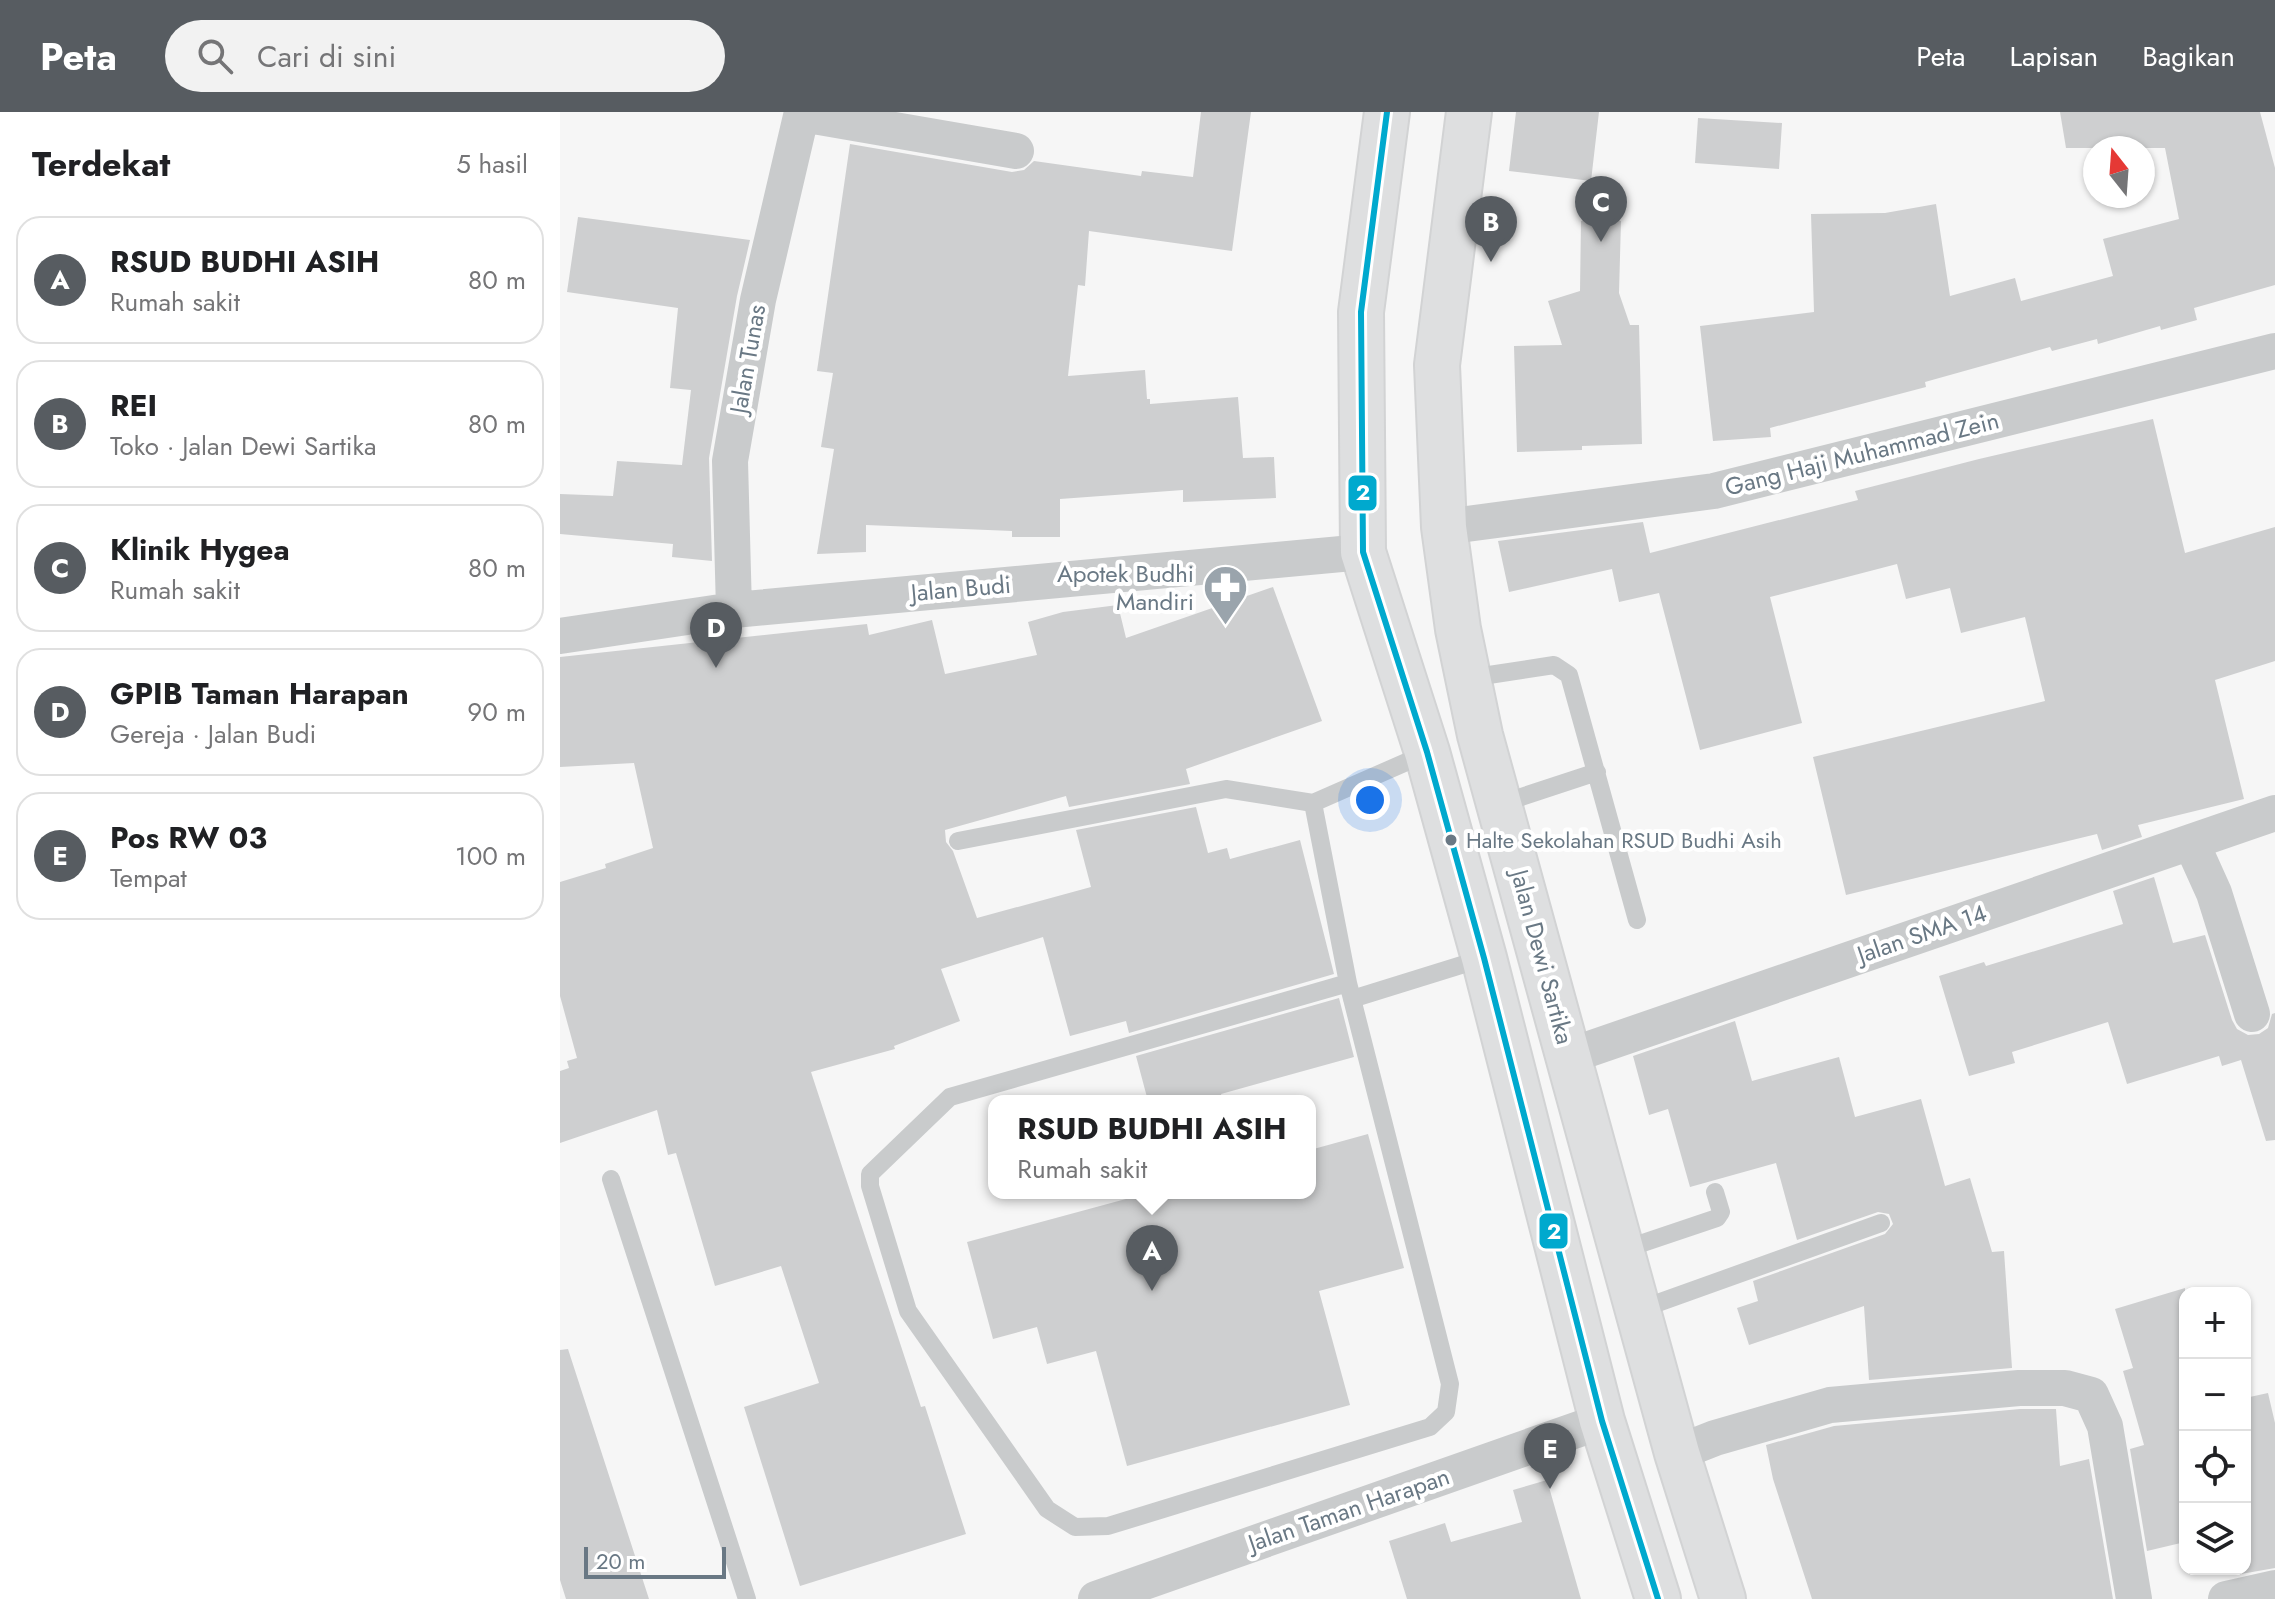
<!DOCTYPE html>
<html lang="id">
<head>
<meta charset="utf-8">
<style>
  :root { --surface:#fff; --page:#f2f2f2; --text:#202124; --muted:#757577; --line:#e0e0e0; --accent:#575c61 }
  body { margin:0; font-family:Jost,sans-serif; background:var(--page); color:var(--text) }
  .controls { position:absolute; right:24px; bottom:24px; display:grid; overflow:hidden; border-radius:16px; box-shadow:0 2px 6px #0004 }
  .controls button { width:72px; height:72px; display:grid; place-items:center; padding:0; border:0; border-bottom:2px solid var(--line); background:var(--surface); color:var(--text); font:40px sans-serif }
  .compass { position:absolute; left:1523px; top:24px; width:72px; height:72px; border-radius:50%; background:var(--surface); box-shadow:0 2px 6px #0004; rotate:343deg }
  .scale { position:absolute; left:24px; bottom:20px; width:142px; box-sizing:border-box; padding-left:8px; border:4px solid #697884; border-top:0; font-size:22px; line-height:28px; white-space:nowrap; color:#697884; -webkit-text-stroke:6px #fff; paint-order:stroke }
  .you { position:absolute; left:810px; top:688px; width:28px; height:28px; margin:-20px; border:6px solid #fff; border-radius:50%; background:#1a73e8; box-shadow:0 0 0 12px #1a73e833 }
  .badge { display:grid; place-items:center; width:52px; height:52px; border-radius:50%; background:var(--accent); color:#fff; font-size:26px; font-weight:700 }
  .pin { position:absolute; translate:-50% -66px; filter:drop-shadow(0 2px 4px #0008) }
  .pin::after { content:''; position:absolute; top:42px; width:28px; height:24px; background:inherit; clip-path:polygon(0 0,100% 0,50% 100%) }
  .popup { position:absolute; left:428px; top:983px; width:328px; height:104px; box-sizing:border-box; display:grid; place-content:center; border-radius:16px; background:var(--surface); filter:drop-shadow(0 2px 6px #0005); font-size:26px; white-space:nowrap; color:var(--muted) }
  .popup b { font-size:30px; color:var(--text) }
  .popup::after { content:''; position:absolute; left:50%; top:100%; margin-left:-16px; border:16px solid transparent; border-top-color:var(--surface) }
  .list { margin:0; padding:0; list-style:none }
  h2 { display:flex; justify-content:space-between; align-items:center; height:104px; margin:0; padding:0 32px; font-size:34px }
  h2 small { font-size:26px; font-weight:400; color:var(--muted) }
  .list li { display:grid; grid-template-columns:52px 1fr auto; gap:24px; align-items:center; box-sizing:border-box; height:128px; margin:0 16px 16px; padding:0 16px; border:2px solid var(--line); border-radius:24px }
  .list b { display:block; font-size:30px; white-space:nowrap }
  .list p { margin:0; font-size:26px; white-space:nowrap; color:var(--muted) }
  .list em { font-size:26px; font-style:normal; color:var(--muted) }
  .icon { flex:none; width:44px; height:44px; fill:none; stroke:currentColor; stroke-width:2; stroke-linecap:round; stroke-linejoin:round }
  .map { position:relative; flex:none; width:1715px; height:1487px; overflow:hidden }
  header { display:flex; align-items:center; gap:48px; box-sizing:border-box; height:112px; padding:0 40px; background:var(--accent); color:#fff }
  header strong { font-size:38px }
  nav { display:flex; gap:44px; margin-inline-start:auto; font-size:28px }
  .search { width:560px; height:72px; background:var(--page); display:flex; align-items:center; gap:20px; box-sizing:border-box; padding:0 28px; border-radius:44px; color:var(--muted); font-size:30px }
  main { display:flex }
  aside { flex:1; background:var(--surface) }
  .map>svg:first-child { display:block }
</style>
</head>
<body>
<header>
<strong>Peta</strong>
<div class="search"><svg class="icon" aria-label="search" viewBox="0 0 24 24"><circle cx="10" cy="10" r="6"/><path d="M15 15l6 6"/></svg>Cari di sini</div>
<nav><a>Peta</a><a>Lapisan</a><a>Bagikan</a></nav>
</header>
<main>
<aside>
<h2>Terdekat<small>5 hasil</small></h2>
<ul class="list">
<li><span class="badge">A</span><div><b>RSUD BUDHI ASIH</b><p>Rumah sakit</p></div><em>80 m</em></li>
<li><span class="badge">B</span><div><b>REI</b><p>Toko · Jalan Dewi Sartika</p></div><em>80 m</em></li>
<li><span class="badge">C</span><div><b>Klinik Hygea</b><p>Rumah sakit</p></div><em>80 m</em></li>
<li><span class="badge">D</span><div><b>GPIB Taman Harapan</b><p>Gereja · Jalan Budi</p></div><em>90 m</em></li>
<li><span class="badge">E</span><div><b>Pos RW 03</b><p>Tempat</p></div><em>100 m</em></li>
</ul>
</aside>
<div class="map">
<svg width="1715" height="1487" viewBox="0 0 1715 1487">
  <rect width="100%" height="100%" fill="#f6f6f6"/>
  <path fill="#cecfd0" d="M 641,0 L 691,0 L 672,139 L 529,119 L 525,174 L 518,173 L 508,264 L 585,258 L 587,287 L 590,287 L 590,292 L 678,285 L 683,346 L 714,345 L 716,386 L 623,390 L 623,378 L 500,387 L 500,425 L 452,425 L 452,419 L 306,413 L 306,440 L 257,442 L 274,337 L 261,335 L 273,261 L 257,259 L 290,32 L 452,60 L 464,58 L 474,49 L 581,64 L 582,59 L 633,65 Z
    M 956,0 L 1039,0 L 1031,69 L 949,59 Z
    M 1500,0 L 1700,0 L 1715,56 L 1715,173 L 1634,196 L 1637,208 L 1601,218 L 1600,214 L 1538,232 L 1537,227 L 1492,239 L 1490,235 L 1365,270 L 1366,275 L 1210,316 L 1211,325 L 1153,329 L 1140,214 L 1254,200 L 1251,102 L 1325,101 L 1376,92 L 1390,184 L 1455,166 L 1461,189 L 1553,164 L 1543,127 L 1619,107 L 1605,36 L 1506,36 Z
    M 1138,6 L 1222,11 L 1219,57 L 1135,51 Z
    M 18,105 L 190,128 L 177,184 L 149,346 L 152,449 L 112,445 L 113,432 L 0,422 L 0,382 L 53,384 L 57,349 L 122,353 L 131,278 L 110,276 L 118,196 L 7,180 Z
    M 1021,109 L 1061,109 L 1059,181 L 1070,213 L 1079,213 L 1082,332 L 1022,334 L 1022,338 L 957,340 L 954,234 L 1002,233 L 988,189 L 1020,179 Z
    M 1593,307 L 1625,441 L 1715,415 L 1715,549 L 1655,568 L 1684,687 L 1578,713 L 1582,725 L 1542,738 L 1537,722 L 1286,783 L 1253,645 L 1485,589 L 1465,505 L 1401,521 L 1390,476 L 1346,487 L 1337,452 L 1210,485 L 1242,611 L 1140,638 L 1099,481 L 1059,490 L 1052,457 L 949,480 L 938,429 L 1083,410 L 1090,441 L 1298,388 L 1295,379 L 1419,347 Z
    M 713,475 L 762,609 L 626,657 L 630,672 L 509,695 L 506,684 L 385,718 L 386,730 L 393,739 L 417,806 L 531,775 L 516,718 L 636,695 L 648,741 L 667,736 L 670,747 L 740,728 L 774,862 L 569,921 L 566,909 L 510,924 L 483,825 L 381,857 L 400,909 L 334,934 L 335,937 L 251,960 L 361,1295 L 365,1294 L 406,1422 L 240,1474 L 184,1295 L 259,1271 L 221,1154 L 155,1174 L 116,1041 L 108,1043 L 97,998 L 0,1031 L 0,959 L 9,956 L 7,949 L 17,946 L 0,884 L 0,770 L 46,756 L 45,752 L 93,736 L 74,651 L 0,655 L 0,545 L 307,512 L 309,523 L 372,508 L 385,562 L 477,543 L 468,510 L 503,500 L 558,493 L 566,526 Z
    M 1594,765 L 1613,831 L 1645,823 L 1672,908 L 1677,917 L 1688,923 L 1699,922 L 1708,916 L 1712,902 L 1715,901 L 1715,1028 L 1706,1029 L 1681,948 L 1662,954 L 1659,944 L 1567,972 L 1548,910 L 1452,940 L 1455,951 L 1409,964 L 1379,864 L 1424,850 L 1426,854 L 1563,812 L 1553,779 Z
    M 779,886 L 794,945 L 661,982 L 663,989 L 588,989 L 576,944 Z
    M 1175,909 L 1192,969 L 1279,945 L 1295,1005 L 1361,987 L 1385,1074 L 1410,1066 L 1432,1140 L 1444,1139 L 1452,1256 L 1309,1268 L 1304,1194 L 1189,1233 L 1177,1196 L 1198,1189 L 1193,1169 L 1325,1122 L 1333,1112 L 1329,1102 L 1318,1100 L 1237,1128 L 1216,1051 L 1130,1075 L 1108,997 L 1089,1003 L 1073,944 Z
    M 808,1022 L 844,1156 L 759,1179 L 790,1293 L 567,1354 L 536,1239 L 487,1252 L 477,1215 L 433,1227 L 407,1130 L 588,1081 L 750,1081 L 750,1038 Z
    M 1625,1176 L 1625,1430 L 1587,1439 L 1570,1337 L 1584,1333 L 1563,1259 L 1573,1256 L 1555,1197 Z
    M 8,1237 L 89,1487 L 6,1487 L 0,1468 L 0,1238 Z
    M 1708,1281 L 1715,1311 L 1715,1456 L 1681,1462 L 1680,1457 L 1685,1457 L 1685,1286 Z
    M 1460,1297 L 1496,1297 L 1500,1354 L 1529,1347 L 1553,1487 L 1252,1487 L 1213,1367 L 1206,1333 L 1274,1314 Z
    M 987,1368 L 1021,1487 L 847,1487 L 829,1429 L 885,1411 L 891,1430 L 962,1410 L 953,1378 Z"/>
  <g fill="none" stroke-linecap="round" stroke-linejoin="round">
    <defs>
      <path id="primary" d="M 827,0 L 801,200 L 803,440 L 867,640 L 924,846 L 1042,1309 L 1098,1487
        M 909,0 L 877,253 L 884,415 L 898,517 L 920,623 L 1117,1341 L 1163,1487"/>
    </defs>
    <use href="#primary" stroke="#d2d3d4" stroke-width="48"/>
    <path stroke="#c9cbcc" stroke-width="18" d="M 909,566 L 994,553 L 1009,563 L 1077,808
      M 753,691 L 788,871 L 890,1272 L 886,1300 L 870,1315 L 548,1414 L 515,1415 L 487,1397 L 348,1199 L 310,1074 L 310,1062 L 390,985 L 788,871
      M 940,692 L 1037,660
      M 398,729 L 666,677 L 753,691 L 867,641
      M 792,887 L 924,846
      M 51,1067 L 187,1487
      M 1062,1138 L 1157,1106 L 1161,1100 L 1155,1080
      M 1078,1198 L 1321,1111"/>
    <path stroke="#c9cbcc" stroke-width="36" d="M 242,2 L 456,39
      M 884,415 L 1154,379 L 1715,239
      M 174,498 L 170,349 L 198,188 L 242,0
      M 0,524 L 174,498 L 803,440
      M 1631,730 L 1654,781 L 1692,902
      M 1009,944 L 1715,701
      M 1117,1341 L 1155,1326 L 1270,1293 L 1459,1276 L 1505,1276 L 1531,1283 L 1545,1314 L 1574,1487
      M 536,1487 L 1042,1309
      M 1666,1487 L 1715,1476"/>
    <use href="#primary" stroke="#dedfe0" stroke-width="44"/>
    <defs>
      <path id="bus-1" d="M 827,0 L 801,200 L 803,440 L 867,640 L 924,846 L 1042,1309 L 1098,1487"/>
    </defs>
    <use href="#bus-1" stroke="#fff" stroke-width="12"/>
    <use href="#bus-1" stroke="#00a9ce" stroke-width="6"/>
  </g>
  <defs>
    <symbol id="pharmacy-pin" viewBox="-11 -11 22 30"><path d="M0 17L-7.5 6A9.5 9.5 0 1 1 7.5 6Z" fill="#9aa4ac" stroke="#fff"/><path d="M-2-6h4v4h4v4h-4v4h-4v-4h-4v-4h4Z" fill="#fff"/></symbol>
  </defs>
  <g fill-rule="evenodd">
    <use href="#pharmacy-pin" x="640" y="450" width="51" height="69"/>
  </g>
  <circle fill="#697884" stroke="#fff" stroke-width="3" cx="891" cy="728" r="7"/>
  <g text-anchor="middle" stroke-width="8" stroke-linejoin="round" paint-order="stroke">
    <g font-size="22" fill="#697884" stroke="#fff" text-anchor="start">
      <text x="906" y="736">Halte Sekolahan RSUD Budhi Asih</text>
    </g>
    <g font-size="24" fill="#697884" stroke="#fff">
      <text transform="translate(188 247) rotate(-80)" y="8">Jalan Tunas</text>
      <text transform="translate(1302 342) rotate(-14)" y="8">Gang Haji Muhammad Zein</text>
      <text transform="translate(401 477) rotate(-5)" y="8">Jalan Budi</text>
      <text transform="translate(1362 822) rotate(-19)" y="8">Jalan SMA 14</text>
      <text transform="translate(982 845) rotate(75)" y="8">Jalan Dewi Sartika</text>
      <text transform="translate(789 1398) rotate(-19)" y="8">Jalan Taman Harapan</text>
    </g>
    <g font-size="24" fill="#697884" stroke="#fff" text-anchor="end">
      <text x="634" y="470">Apotek Budhi<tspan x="634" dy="28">Mandiri</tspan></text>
    </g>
  </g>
  <g stroke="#fff" stroke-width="3">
    <rect x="787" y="362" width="31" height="38" rx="8" fill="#00a9ce"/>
    <rect x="978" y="1100" width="31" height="38" rx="8" fill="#00a9ce"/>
  </g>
  <g font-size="22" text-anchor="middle" font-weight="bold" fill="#fff">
    <text x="803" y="388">2</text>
    <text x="994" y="1127">2</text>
  </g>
</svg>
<div class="controls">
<button>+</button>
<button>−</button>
<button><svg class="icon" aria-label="locate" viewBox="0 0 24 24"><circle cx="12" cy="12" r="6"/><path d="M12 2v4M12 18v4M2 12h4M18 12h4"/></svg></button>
<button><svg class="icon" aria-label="layers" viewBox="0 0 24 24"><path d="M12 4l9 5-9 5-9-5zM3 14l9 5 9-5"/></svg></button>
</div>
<svg class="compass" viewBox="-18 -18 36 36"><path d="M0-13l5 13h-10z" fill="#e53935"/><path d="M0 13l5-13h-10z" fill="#757577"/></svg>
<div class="scale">20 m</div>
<div class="you"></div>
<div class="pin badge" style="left:592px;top:1179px">A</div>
<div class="popup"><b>RSUD BUDHI ASIH</b>Rumah sakit</div>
<div class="pin badge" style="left:931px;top:150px">B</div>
<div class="pin badge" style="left:1041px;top:130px">C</div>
<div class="pin badge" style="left:156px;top:556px">D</div>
<div class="pin badge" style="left:990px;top:1377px">E</div>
</div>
</main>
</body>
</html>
